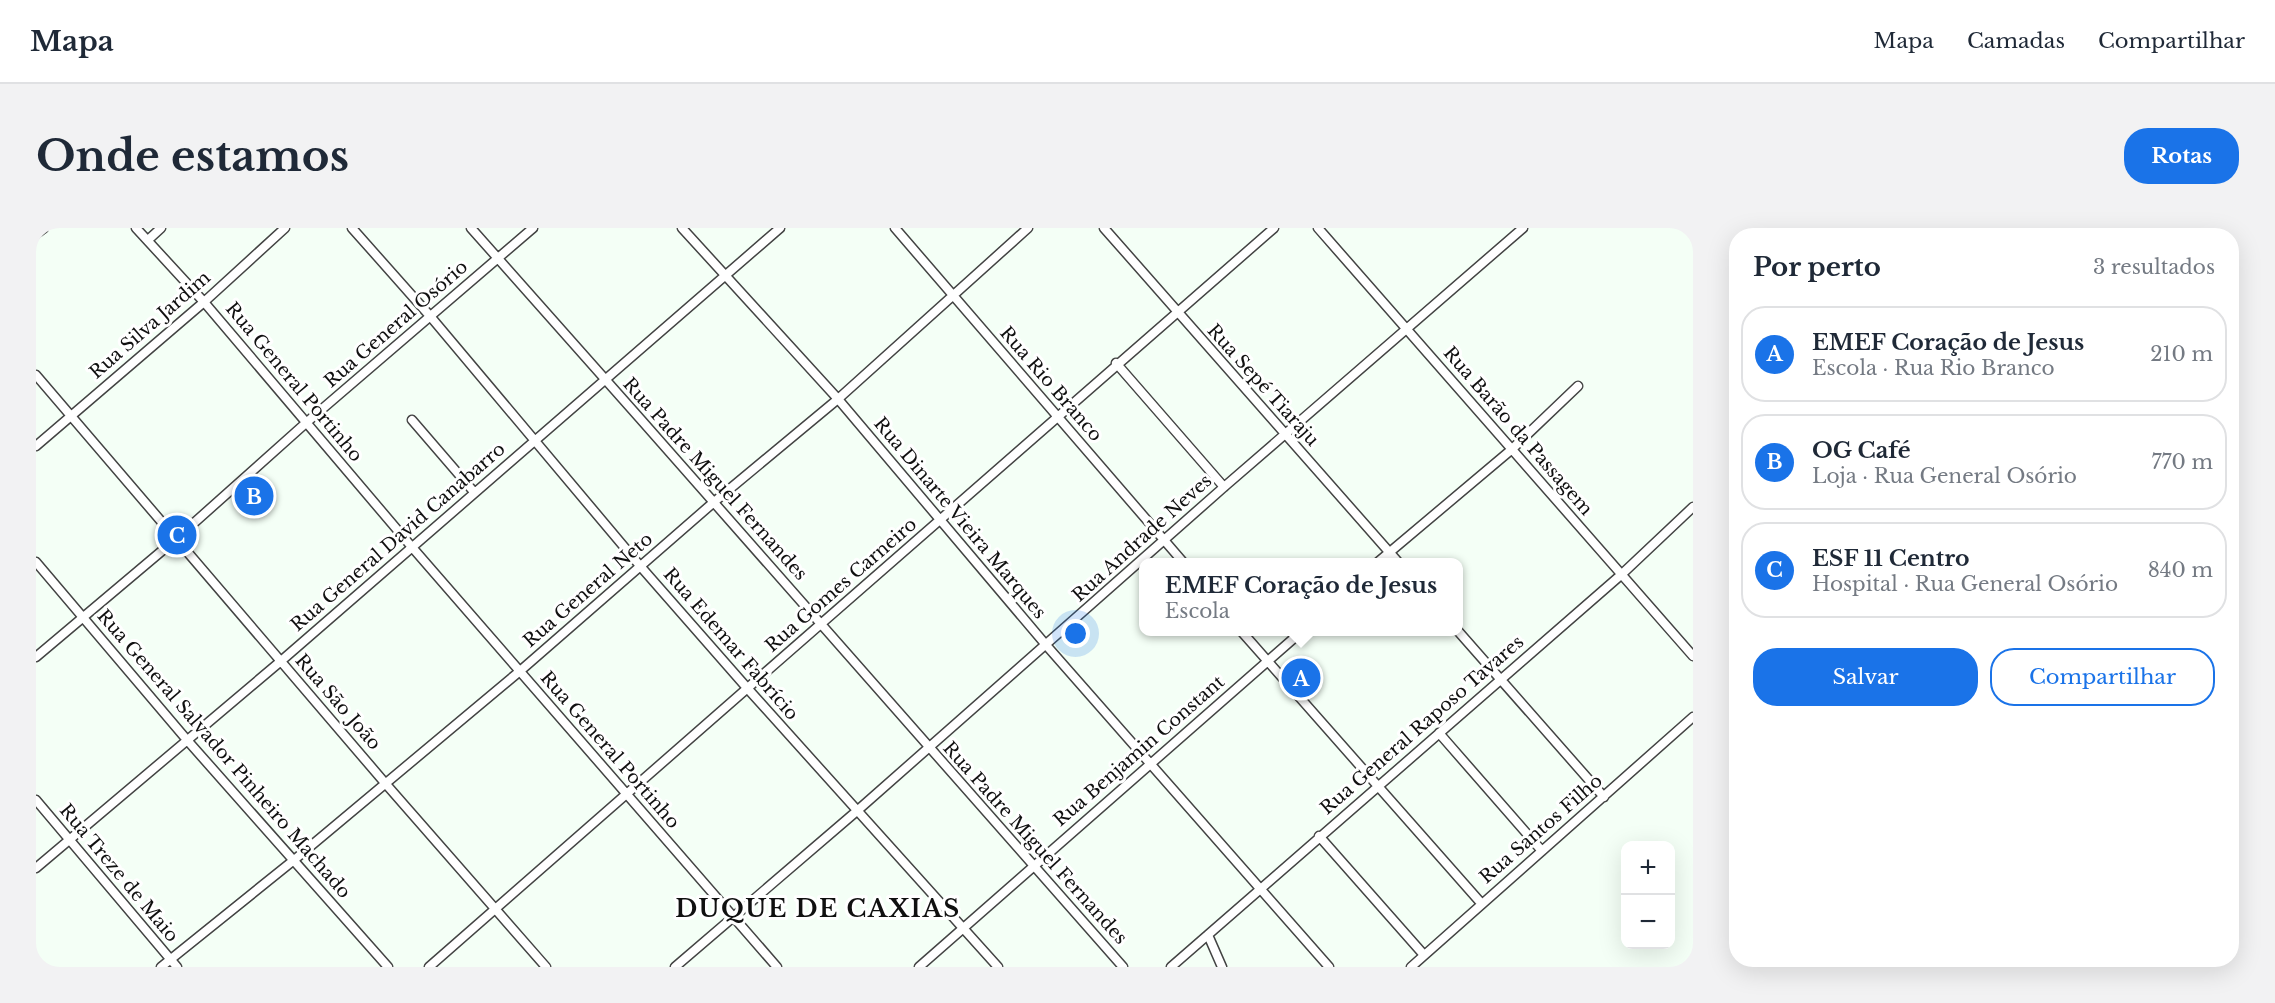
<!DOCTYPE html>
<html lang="pt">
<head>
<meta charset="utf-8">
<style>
  :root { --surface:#fff; --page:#f2f2f3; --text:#1f2937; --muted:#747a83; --line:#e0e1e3; --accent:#1a73e8 }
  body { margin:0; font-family:"Libre Baskerville",serif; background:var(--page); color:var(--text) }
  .controls { position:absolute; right:18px; bottom:18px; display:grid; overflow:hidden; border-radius:12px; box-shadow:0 6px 24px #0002 }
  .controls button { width:54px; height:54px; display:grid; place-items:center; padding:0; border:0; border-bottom:2px solid var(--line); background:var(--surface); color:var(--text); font:30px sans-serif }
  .you { position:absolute; left:1040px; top:406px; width:21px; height:21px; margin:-15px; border:4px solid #fff; border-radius:50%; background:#1a73e8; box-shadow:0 0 0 9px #1a73e833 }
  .badge { display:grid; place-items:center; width:39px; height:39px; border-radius:50%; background:var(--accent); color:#fff; font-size:20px; font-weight:700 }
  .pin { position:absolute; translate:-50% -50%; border:3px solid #fff; box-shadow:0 2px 6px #0006 }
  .popup { position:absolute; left:1103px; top:330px; width:324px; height:78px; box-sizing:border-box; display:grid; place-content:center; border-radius:12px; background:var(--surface); filter:drop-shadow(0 2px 4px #0005); font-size:20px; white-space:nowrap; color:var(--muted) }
  .popup b { font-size:22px; color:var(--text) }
  .popup::after { content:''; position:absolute; left:50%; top:100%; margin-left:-12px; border:12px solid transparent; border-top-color:var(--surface) }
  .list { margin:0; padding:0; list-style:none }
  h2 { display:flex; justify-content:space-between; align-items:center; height:78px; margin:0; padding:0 24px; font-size:26px }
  h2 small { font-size:20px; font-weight:400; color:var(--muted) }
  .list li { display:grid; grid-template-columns:39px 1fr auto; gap:18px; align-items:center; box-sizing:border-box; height:96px; margin:0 12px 12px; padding:0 12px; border:2px solid var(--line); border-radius:24px }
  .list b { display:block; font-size:22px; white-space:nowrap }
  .list p { margin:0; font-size:20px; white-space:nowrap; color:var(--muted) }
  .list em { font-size:20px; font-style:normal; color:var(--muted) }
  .actions { display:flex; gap:12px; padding:18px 24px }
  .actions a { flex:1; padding:14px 0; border:2px solid var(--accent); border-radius:24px; text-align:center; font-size:21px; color:var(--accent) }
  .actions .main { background:var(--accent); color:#fff }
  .map { position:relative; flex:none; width:1657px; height:739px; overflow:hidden; border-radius:24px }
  header { display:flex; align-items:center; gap:36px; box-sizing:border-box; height:84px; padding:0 30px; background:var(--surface); border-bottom:2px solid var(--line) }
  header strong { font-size:28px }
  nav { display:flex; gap:33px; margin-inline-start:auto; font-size:21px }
  .intro { display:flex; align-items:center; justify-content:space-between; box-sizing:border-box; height:144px; padding:0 36px }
  h1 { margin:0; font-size:42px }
  .button { padding:15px 27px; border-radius:24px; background:var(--accent); color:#fff; font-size:21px; font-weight:700 }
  main { display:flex; gap:36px; padding:0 36px }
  aside { flex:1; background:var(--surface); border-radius:24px; box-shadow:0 6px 24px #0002 }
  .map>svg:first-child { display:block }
</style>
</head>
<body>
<header>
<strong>Mapa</strong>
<nav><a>Mapa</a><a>Camadas</a><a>Compartilhar</a></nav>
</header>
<div class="intro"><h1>Onde estamos</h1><a class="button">Rotas</a></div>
<main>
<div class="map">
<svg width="1657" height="739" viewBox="0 0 1657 739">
  <rect width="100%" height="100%" fill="#f4fff6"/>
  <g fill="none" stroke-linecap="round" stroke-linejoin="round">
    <defs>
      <path id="minor" d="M 100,0 L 168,74 L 375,318 L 741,739
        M 316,0 L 394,88 L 605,339 L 712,461 L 962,739
        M 435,0 C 654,245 869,494 1087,739
        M 646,0 L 802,171 L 1010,417 L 1293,739
        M 859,0 L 1147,334
        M 1068,0 L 1362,334
        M 1282,0 L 1657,428
        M 0,6 L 8,0
        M 112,12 L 125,0
        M 1080,135 L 1188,259
        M 0,147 L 349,555 L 510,739
        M 376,192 L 438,264
        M 0,218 L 168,74 L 249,0
        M 0,334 L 151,512 L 352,739
        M 1342,334 L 1475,222 L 1542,158
        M 1422,403 L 1568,569
        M 1206,404 L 1445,675
        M 0,429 L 140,311 L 271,194 L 497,0
        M 1403,505 L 1506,623
        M 0,572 L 141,739
        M 1283,608 L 1388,727
        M 0,640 L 245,433 L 744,0
        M 1172,707 L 1186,739
        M 125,739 L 258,632 L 484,443 L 678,274 L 802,171 L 992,0
        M 393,739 C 675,493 955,245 1238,0
        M 639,739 L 822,582 L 1188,259 L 1487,0
        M 883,739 L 1265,404
        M 1135,739 L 1586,346 L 1657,279
        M 1375,739 L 1657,489"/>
    </defs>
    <use href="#minor" stroke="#434343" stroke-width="11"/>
    <use href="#minor" stroke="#fff" stroke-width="8"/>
  </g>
  <g text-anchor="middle" stroke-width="6" stroke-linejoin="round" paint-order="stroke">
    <g font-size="18" fill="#101010" stroke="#fff">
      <text transform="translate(360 96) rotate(-41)" y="6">Rua General Osório</text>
      <text transform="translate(114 97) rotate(-41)" y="6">Rua Silva Jardim</text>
      <text transform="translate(258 154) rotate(50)" y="6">Rua General Portinho</text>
      <text transform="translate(1015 156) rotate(49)" y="6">Rua Rio Branco</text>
      <text transform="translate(1227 157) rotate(48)" y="6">Rua Sepé Tiaraju</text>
      <text transform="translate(1482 203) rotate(49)" y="6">Rua Barão da Passagem</text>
      <text transform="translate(679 251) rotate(48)" y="6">Rua Padre Miguel Fernandes</text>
      <text transform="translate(924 290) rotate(50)" y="6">Rua Dinarte Vieira Marques</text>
      <text transform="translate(362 309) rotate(-41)" y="6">Rua General David Canabarro</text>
      <text transform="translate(1106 310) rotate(-42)" y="6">Rua Andrade Neves</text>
      <text transform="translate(805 357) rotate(-41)" y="6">Rua Gomes Carneiro</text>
      <text transform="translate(552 362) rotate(-41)" y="6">Rua General Neto</text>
      <text transform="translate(695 416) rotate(49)" y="6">Rua Edemar Fabrício</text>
      <text transform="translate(302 474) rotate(49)" y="6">Rua São João</text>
      <text transform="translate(1386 497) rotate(-41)" y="6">Rua General Raposo Tavares</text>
      <text transform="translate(574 522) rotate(49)" y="6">Rua General Portinho</text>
      <text transform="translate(1103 523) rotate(-41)" y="6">Rua Benjamin Constant</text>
      <text transform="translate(188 526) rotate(49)" y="6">Rua General Salvador Pinheiro Machado</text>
      <text transform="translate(1505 601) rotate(-41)" y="6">Rua Santos Filho</text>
      <text transform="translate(999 615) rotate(48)" y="6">Rua Padre Miguel Fernandes</text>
      <text transform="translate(83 645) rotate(50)" y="6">Rua Treze de Maio</text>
    </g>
    <g font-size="24" font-weight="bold" letter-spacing="1.5" fill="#101010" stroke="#fff">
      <text x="782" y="689">DUQUE DE CAXIAS</text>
    </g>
  </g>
</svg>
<div class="controls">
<button>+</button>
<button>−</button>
</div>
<div class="you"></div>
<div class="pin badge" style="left:1265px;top:450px">A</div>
<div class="popup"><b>EMEF Coração de Jesus</b>Escola</div>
<div class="pin badge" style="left:218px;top:268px">B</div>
<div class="pin badge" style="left:141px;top:307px">C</div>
</div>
<aside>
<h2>Por perto<small>3 resultados</small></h2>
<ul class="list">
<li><span class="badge">A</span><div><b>EMEF Coração de Jesus</b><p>Escola · Rua Rio Branco</p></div><em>210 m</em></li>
<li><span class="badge">B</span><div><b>OG Café</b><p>Loja · Rua General Osório</p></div><em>770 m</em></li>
<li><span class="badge">C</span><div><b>ESF 11 Centro</b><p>Hospital · Rua General Osório</p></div><em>840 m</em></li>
</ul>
<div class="actions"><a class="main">Salvar</a><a>Compartilhar</a></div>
</aside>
</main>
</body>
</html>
